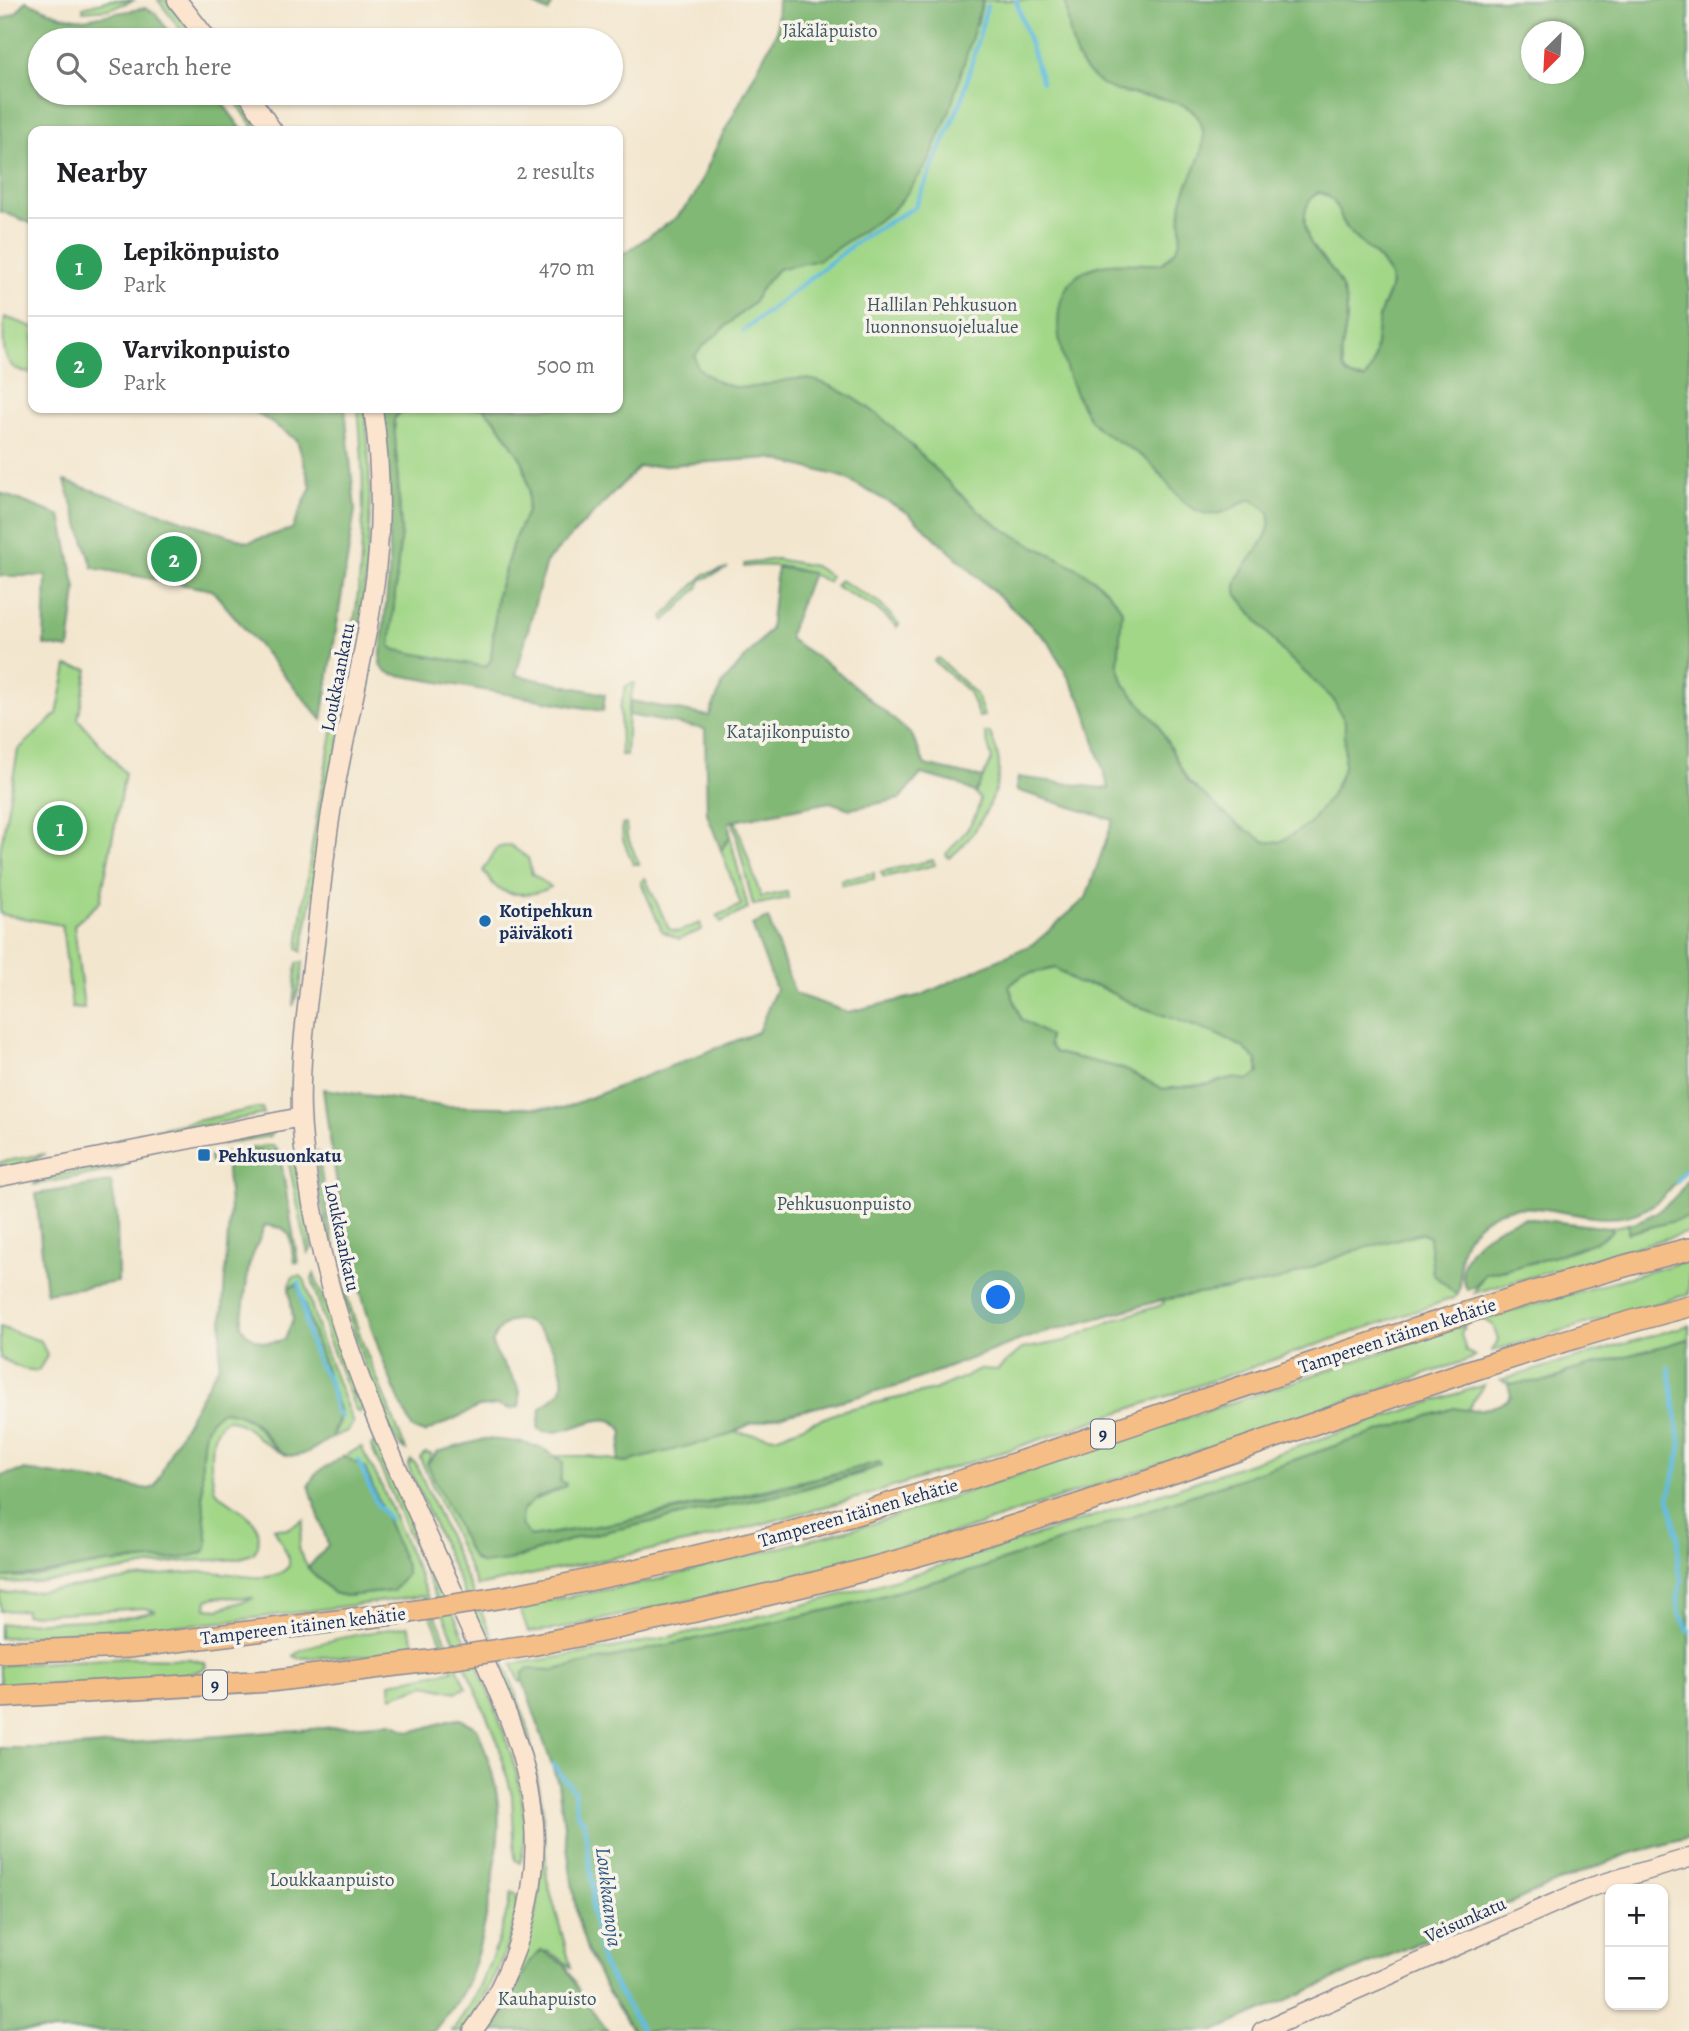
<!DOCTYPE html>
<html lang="en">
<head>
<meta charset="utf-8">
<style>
  :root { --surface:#fff; --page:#f2f2f2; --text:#202124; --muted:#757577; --line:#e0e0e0; --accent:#1f6fb2 }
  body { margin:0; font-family:Alegreya,serif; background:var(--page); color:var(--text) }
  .controls { position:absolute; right:21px; bottom:21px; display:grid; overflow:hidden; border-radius:14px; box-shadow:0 2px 5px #0004 }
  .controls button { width:63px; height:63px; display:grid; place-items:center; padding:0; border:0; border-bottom:2px solid var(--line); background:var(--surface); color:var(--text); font:35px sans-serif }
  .compass { position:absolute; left:1521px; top:21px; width:63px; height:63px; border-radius:50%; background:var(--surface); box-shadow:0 2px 5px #0004; rotate:204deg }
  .you { position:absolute; left:999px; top:1298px; width:24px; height:24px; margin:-18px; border:5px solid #fff; border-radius:50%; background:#1a73e8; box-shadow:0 0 0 10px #1a73e833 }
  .badge { display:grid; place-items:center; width:46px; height:46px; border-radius:50%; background:var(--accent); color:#fff; font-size:23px; font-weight:700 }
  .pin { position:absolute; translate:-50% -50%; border:4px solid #fff; box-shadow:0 2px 7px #0006 }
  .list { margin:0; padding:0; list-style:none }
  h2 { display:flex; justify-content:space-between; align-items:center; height:91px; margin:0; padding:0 28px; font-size:30px }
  h2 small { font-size:23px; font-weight:400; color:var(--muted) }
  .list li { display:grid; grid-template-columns:46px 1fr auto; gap:21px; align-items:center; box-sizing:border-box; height:98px; padding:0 28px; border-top:2px solid var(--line) }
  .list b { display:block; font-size:26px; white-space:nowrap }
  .list p { margin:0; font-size:23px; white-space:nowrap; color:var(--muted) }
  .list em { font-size:23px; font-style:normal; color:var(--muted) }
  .icon { flex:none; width:38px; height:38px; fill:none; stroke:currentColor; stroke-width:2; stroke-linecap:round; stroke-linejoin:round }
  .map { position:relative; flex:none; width:1689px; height:2031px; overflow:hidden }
  .search { position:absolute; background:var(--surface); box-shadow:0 2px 5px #0004; left:28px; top:28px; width:595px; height:77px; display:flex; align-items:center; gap:18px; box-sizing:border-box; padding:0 24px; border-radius:38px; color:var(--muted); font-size:26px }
  .panel { position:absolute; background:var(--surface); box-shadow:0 2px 5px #0004; left:28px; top:126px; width:595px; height:287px; border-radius:14px }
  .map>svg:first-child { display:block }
</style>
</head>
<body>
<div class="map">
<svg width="1689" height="2031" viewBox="0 0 1689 2031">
  <rect width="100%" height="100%" fill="#f7f3e8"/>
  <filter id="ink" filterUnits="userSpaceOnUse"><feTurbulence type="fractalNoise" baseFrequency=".0143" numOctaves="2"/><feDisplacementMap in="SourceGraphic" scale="14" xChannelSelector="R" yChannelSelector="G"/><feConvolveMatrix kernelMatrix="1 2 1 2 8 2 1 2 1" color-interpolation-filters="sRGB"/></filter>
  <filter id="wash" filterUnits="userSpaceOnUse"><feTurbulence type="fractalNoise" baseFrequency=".00686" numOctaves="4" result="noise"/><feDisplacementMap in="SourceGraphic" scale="28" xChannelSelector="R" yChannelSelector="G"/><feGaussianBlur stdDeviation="1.57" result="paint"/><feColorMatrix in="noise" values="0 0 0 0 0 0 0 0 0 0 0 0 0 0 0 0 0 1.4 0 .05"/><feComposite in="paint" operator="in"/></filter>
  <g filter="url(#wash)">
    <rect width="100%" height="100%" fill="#f3e6ce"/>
    <path fill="#a2d788" stroke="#5e8373" stroke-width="2" fill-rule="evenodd" d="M 110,0 L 135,0 L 109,9 L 83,11 L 83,7 Z
      M 158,0 L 166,0 L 197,40 L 189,40 Z
      M 983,0 L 1065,0 L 1068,17 L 1204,59 L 1270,477 L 1346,652 L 1351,792 L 1287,878 L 1161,761 L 1153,719 L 947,524 L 710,416 L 676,319 L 977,24 Z
      M 230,93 L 238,93 L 264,131 L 256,131 Z
      M 1319,192 C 1339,198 1336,213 1347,228 C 1359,245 1383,256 1390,277 C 1393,288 1386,297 1382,308 C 1375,327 1378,347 1373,366 C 1372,372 1369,375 1364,379 C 1331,380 1343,345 1346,325 C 1348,313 1346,299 1342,288 C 1331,257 1302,252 1305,214 C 1306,205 1311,197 1319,192 Z
      M 5,317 L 33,327 L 33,373 C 0,373 2,343 5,317 Z
      M 358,408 L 365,408 C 374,493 370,561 356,646 L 351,643 C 365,564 366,487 358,408 Z
      M 406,408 L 483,408 L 497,422 L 523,462 L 529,490 L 527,512 L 514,540 L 497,596 L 491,660 L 485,667 L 395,650 L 390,646 L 401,531 L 394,419 Z
      M 776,559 L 814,566 L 830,576 L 828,582 C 801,567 774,563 744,567 L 744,564 Z
      M 728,568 L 701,580 L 698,588 L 665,621 L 663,617 L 705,574 Z
      M 840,580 L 878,602 L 899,624 L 897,627 L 876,608 L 835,586 Z
      M 352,651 L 355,653 L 302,952 L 298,948 C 310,848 327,750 349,652 Z
      M 938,658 L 976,694 L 984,716 L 979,717 L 969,692 L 934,661 Z
      M 67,666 L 88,669 L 78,719 L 125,773 L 100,902 L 74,925 L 84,1009 L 72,1008 L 62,925 L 0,914 L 0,851 L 18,750 L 57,714 Z
      M 634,683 L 628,710 L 626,755 L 621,755 L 620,708 L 626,686 Z
      M 985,733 L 990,733 C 994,743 999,754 999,765 C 1000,796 973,840 949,858 L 946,854 C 961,837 977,822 980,799 L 975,793 L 992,759 Z
      M 733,822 L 736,822 L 761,897 L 787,892 L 788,898 L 753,905 Z
      M 626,824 L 627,836 L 639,864 L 633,864 L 623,839 L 622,825 Z
      M 730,837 L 748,909 L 721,922 L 717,916 L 741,905 L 721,850 Z
      M 510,845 L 528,858 L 532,874 L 551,887 C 537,895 514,897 499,889 C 493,886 488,876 483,871 L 497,848 Z
      M 933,860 L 935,865 L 884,877 L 881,872 Z
      M 874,873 L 874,879 L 842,885 L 841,880 Z
      M 645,878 L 669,929 L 678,932 L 700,923 L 702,930 L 679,939 L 662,931 L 641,882 Z
      M 303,962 L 300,986 L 293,1006 L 297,963 Z
      M 1056,968 L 1077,983 L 1098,986 L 1135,1005 L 1214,1033 L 1243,1047 L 1257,1060 L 1259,1074 L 1249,1080 L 1231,1078 L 1210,1084 L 1163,1089 L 1121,1068 L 1056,1053 L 1021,1019 L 1009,986 L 1023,975 Z
      M 257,1108 L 262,1108 L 264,1114 L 134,1139 L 139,1133 Z
      M 274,1131 L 270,1136 L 221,1144 L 237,1137 Z
      M 265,1146 L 273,1146 L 279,1152 L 259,1151 L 211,1163 L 210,1157 Z
      M 318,1151 L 328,1219 L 343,1285 L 364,1347 L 406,1450 C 378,1439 306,1183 318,1151 Z
      M 292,1153 L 296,1155 L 312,1248 L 308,1254 L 289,1164 Z
      M 45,1154 L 27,1164 L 0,1169 L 0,1162 Z
      M 128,1162 L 119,1169 L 33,1185 L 43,1178 Z
      M 1689,1217 L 1689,1232 L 1474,1293 L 1485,1274 L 1507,1270 L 1606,1237 L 1612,1229 L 1609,1228 L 1628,1224 L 1628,1233 Z
      M 1421,1233 L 1429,1237 L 1433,1274 L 1457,1295 L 1454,1298 L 1009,1450 L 867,1495 L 718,1536 L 477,1586 L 420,1458 L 425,1453 L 431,1454 L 427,1464 L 476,1562 L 508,1561 L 576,1538 L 788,1493 L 864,1473 L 881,1463 L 621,1522 L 530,1537 C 525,1534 522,1530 521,1523 C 517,1493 553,1501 565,1484 L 560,1481 L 563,1463 L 557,1456 L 589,1456 L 627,1462 L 732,1432 L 776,1437 L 844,1410 L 934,1390 L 982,1369 L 997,1370 L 1022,1349 L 1065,1341 L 1116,1319 L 1159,1306 L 1164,1303 L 1162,1300 L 1265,1283 L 1371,1245 Z
      M 1689,1260 L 1689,1294 L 1492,1351 L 1498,1340 L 1493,1325 L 1483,1319 Z
      M 314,1274 L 363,1406 L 360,1413 L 356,1411 L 329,1341 L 312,1279 Z
      M 301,1276 L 305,1281 L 320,1337 L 353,1423 L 347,1431 L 331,1438 L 339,1422 L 300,1288 L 297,1284 L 289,1288 L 289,1285 L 293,1277 Z
      M 1465,1324 L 1461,1334 L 1466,1351 L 1475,1356 L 1474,1358 L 958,1532 L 765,1584 L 558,1629 L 528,1632 L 519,1606 L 652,1581 L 874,1523 Z
      M 1689,1325 L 1689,1339 L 1567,1372 C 1551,1383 1519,1389 1501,1380 Z
      M 0,1327 L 41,1341 L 47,1356 L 38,1371 L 23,1369 L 0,1358 Z
      M 1484,1385 L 1466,1412 L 1462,1410 L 1343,1443 L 979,1569 L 838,1608 L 554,1670 L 527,1670 L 523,1673 L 523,1681 L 520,1682 L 512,1664 C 848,1620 1163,1486 1484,1385 Z
      M 222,1411 C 258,1415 256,1433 280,1452 C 259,1444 249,1423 227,1419 C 206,1431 210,1470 215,1491 C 235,1509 272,1520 254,1553 C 234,1563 212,1559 190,1561 C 127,1566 64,1586 0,1582 L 0,1577 L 31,1577 L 107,1563 L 175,1559 L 208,1544 C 204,1519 197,1448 207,1426 C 210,1419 216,1415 222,1411 Z
      M 375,1442 L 381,1450 C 401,1497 422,1544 443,1591 C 473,1658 543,1791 520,1863 L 515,1860 L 512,1795 L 498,1742 L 371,1446 Z
      M 361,1447 L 382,1487 L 466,1688 L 456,1692 L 426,1685 L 391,1697 L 390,1683 L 453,1670 L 423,1596 L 224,1622 L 0,1638 L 0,1624 L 124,1618 L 156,1611 L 145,1608 L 25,1615 L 25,1610 L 0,1611 L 0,1593 C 70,1593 138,1573 208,1572 C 235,1571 270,1588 289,1566 L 289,1558 L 274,1528 L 287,1529 L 304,1520 L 298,1549 L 308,1568 L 333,1593 L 346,1596 L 393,1591 L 406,1575 L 406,1566 L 365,1469 L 344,1456 ZM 215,1597 L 254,1598 L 219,1609 L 206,1608 L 207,1600 Z
      M 411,1460 L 416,1464 L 508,1673 L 527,1724 L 542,1805 L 547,1879 L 571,1967 L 548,1951 L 530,1961 L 494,2031 L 486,2031 C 546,1944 556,1834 525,1735 C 513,1694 492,1656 475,1617 C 453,1567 431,1517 408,1466 Z
      M 408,1626 L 417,1650 L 363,1656 L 298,1658 L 294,1656 C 300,1642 389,1629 408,1626 Z
      M 127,1658 L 191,1659 L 205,1663 L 206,1667 C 190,1683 32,1685 0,1686 L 0,1665 Z
      M 512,1892 L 517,1895 C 517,1942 487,1993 462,2031 L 452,2031 C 483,1990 500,1941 512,1892 Z"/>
    <path fill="#81b874" stroke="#4e7469" stroke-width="2" fill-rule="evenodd" d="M 525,0 L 555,0 L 548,12 Z
      M 778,0 L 983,0 L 949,113 L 928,163 L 905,196 L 892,211 L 819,260 L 778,269 L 760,290 L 754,302 L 702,347 L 695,356 L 697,367 C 750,413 776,365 823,383 C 894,409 936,481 996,524 C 1038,554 1094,564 1122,610 L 1118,665 L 1124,684 L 1158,724 L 1188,781 L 1237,824 L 1266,842 L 1280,842 L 1309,824 L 1332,794 L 1344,767 L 1345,722 L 1333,699 L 1282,651 L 1237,595 C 1228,568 1276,547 1269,512 L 1252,499 C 1237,503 1225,516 1208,514 C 1181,510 1167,479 1149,462 C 1131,445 1103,438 1089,418 C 1064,379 1033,289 1092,268 C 1115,260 1138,265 1161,264 C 1194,239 1174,230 1183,198 C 1188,178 1201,163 1203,143 C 1208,93 1149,100 1118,91 C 1105,88 1091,78 1083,67 C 1069,48 1069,22 1065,0 L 1689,0 L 1689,1162 C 1624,1281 1534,1162 1473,1230 C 1451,1253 1466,1280 1457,1295 L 1433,1274 L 1429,1237 L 1421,1233 L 1353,1251 L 1277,1281 L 1162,1300 L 1023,1339 L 899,1386 L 750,1424 L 726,1436 L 627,1462 L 618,1461 L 623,1432 C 607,1398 561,1446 538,1428 L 541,1408 L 560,1392 C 572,1369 535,1301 504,1325 C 498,1330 494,1335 492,1343 C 497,1365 526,1382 519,1407 L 510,1409 L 497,1405 L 479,1407 L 424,1433 L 413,1429 C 359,1323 338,1206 323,1089 L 442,1106 L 564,1108 L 758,1032 L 776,989 L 752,925 L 768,918 L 795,994 L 848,1012 L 922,995 L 1035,943 L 1086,898 L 1113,820 L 1016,790 L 1018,777 L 1109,789 L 1084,706 L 1049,642 L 908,513 L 843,477 L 770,458 L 639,467 L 546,562 L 516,675 L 605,694 L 603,711 L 393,674 L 385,671 L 380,664 L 389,574 L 389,494 L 382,408 L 423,408 L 400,410 L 394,419 L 401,531 L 390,646 L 396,650 L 486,667 L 491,660 L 497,596 L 514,540 L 527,512 L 529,490 L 523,462 L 497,422 L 483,408 L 618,408 L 618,255 L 622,255 L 677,217 L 694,197 L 716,148 L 777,31 ZM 1532,32 L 1574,32 L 1574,74 L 1532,74 ZM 1319,192 C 1339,198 1336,213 1347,228 C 1359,245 1383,256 1390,277 C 1393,288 1386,298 1382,308 C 1373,330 1381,362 1364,379 C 1331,380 1343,345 1346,325 C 1348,313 1346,299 1342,288 C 1331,257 1302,252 1305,214 C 1306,205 1311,196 1319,192 ZM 1056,968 L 1077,983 L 1098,986 L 1135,1005 L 1214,1033 L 1243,1047 L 1257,1060 L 1259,1073 L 1249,1080 L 1231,1078 L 1210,1084 L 1163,1089 L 1121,1068 L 1056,1053 L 1049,1045 L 1049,1036 L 1021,1019 L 1009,986 L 1023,975 Z
      M 26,1 L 61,16 L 84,19 L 145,8 L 155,13 L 175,40 L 40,40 L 40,93 L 215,93 L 243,131 L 33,131 L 33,224 L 0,211 L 0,20 L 16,13 Z
      M 249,408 L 345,408 L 355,510 L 322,720 L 212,590 L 93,568 L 65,481 L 248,542 L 292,529 L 311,487 L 297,440 Z
      M 0,493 L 61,516 L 76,589 L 69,649 L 44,645 L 46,576 L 0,576 Z
      M 777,567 L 812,573 L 789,635 L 791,640 L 832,667 L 912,735 L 925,765 L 983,778 L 975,793 L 959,784 L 921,774 L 900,799 L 850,809 L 830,802 L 729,822 L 730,837 L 721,850 L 707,814 L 705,729 L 628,715 L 631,701 L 709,716 L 723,683 L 770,630 Z
      M 259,1151 L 279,1152 L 280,1155 L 298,1263 L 294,1262 L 290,1236 L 282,1228 L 265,1225 L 249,1265 L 241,1326 C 251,1342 268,1346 285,1339 L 293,1319 L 289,1288 L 297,1284 L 340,1412 L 331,1438 C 322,1443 311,1452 301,1455 C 275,1462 269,1434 254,1422 C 244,1414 234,1412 222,1411 C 216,1415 210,1419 207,1427 C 197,1448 204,1519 208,1544 L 204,1552 C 173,1564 139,1558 107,1563 C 69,1568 39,1577 0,1577 L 0,1476 L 24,1470 L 149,1489 L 155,1487 L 173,1446 L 219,1365 L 230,1205 L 226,1160 L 232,1156 Z
      M 1689,1178 L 1689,1217 L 1628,1233 L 1628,1224 C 1655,1217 1675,1202 1689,1178 Z
      M 111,1182 L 117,1217 L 118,1282 L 46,1293 L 36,1194 Z
      M 1525,1218 L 1609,1228 L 1613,1231 C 1595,1248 1511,1269 1485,1274 L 1475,1287 L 1467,1290 C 1449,1251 1495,1225 1525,1218 Z
      M 1689,1339 L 1689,1838 L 1628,1854 L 1563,1880 L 1215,2031 L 633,2031 L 606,1989 L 587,1950 L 577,1917 L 558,1783 L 523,1681 L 523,1673 L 527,1669 L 554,1670 L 837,1608 L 979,1569 L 1343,1443 L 1454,1408 C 1471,1412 1499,1410 1511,1396 L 1508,1384 L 1555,1380 L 1567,1372 Z
      M 485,1439 C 512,1441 543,1442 563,1463 L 560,1481 L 566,1484 L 564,1487 L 536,1498 L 522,1511 L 521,1525 L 531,1537 L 621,1522 L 786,1487 L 879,1462 L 881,1466 L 788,1493 L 576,1538 L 508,1561 L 482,1564 L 472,1557 L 427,1464 L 437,1452 Z
      M 344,1456 L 365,1468 L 406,1566 L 406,1575 L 393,1591 L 346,1596 L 333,1593 L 308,1568 L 328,1545 L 309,1485 L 315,1474 Z
      M 460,1719 L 477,1728 C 486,1752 496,1779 498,1805 C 502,1848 484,1943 467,1983 C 460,2000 445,2016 434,2031 L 0,2031 L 0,1748 L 64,1748 L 388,1723 C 398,1723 400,1729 409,1731 C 421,1732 442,1720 460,1719 Z
      M 542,1950 L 566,1966 L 583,1998 L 608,2031 L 494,2031 L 530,1961 Z"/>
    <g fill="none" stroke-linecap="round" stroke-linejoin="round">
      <path stroke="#63bce0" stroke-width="4.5" d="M 1016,0 L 1042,82
        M 743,331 L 863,237 L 915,207 L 962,99 L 987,6
        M 1677,1182 L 1689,1164
        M 299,1283 L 309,1339 L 319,1365 L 329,1379 L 336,1411 L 341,1417
        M 1669,1368 L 1681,1447 L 1669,1498 L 1678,1538 L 1678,1567 L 1682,1579 L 1678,1595 L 1679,1612 L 1689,1631
        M 358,1460 L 377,1504 L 389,1519
        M 553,1765 L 574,1791 L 577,1813 L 584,1822 L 593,1887 L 592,1911 L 602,1963 L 642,2031"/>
    </g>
  </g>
  <g filter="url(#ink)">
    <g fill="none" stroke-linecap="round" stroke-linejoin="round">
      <defs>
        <path id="secondary" d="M 177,0 L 208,40
          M 247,93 L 273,131
          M 373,408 C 382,470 382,539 372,602 C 362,669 344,734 333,801 C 325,845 321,891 316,935 C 309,993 299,1054 301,1112 C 303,1162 313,1214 324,1263 C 353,1383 411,1496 461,1609 C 492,1678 528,1747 534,1824 C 539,1895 515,1974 473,2031
          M 0,1177 L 301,1117
          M 1262,2031 L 1591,1887 L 1689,1858"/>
        <path id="highway" d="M 510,1596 C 633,1572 756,1545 876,1508 C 1148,1425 1413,1319 1689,1249
          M 526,1646 C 692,1614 857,1577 1017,1525 C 1241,1453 1461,1365 1689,1306
          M 0,1652 L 129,1647 L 410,1612
          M 0,1697 L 270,1681 L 429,1661"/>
      </defs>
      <use href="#secondary" stroke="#878a96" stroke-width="21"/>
      <use href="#highway" stroke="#878a96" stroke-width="24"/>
      <use href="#secondary" stroke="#fbe5cf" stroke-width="18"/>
      <use href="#highway" stroke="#f6be87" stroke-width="21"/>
      <defs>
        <path id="highway-bridge" d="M 410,1612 L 510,1596
          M 429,1661 L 526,1646"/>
      </defs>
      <use href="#highway-bridge" stroke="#878a96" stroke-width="24" stroke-linecap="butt"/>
      <use href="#highway-bridge" stroke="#f6be87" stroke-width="21"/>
    </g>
  </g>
  <g fill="#1f6fb2" stroke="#f7f3e8" stroke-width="2.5">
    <circle cx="485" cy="921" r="7"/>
    <rect x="197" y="1148" width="14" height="14" rx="3.5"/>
  </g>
  <g text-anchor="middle" stroke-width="7" stroke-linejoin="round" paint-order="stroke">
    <g fill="#f7f3e8" stroke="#5d6a87" stroke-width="2">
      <rect x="1091" y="1419.5" width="24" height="29" rx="5"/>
      <rect x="203" y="1670.5" width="24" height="29" rx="5"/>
    </g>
    <g font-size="18" font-weight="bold" fill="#1b2f5e">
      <text x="1103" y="1440">9</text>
      <text x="215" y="1691">9</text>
    </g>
    <g font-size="19" fill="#3d5968" stroke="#f7f3e8">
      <text x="830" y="37">Jäkäläpuisto</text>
      <text x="942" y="311">Hallilan Pehkusuon<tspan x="942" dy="22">luonnonsuojelualue</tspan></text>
      <text x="788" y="738">Katajikonpuisto</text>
      <text x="844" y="1210">Pehkusuonpuisto</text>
      <text x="332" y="1886">Loukkaanpuisto</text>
      <text x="547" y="2005">Kauhapuisto</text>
    </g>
    <g font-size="19" fill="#1b2f5e" stroke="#f7f3e8">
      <text transform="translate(337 677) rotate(-79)" y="7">Loukkaankatu</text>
      <text transform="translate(343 1237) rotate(78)" y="7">Loukkaankatu</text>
      <text transform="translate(1397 1335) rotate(-18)" y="7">Tampereen itäinen kehätie</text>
      <text transform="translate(858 1512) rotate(-16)" y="7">Tampereen itäinen kehätie</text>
      <text transform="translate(303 1625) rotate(-7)" y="7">Tampereen itäinen kehätie</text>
      <text transform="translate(1465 1919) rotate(-24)" y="7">Veisunkatu</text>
    </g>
    <g font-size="19" font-weight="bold" fill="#1b2f5e" stroke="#f7f3e8" text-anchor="start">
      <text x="499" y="917">Kotipehkun<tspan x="499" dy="22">päiväkoti</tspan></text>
      <text x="218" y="1162">Pehkusuonkatu</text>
    </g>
    <g font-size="21" font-style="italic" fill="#315985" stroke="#f7f3e8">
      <text transform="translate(609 1897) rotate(83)" y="7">Loukkaanoja</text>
    </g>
  </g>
</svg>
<div class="controls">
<button>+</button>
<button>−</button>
</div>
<svg class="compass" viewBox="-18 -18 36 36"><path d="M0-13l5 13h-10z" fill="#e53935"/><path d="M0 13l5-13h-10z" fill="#757577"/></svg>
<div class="you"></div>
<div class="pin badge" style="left:60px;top:828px;background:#2e9e5b">1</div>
<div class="pin badge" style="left:174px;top:559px;background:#2e9e5b">2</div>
<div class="search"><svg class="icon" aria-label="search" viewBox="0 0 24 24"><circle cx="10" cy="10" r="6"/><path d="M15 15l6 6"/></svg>Search here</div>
<section class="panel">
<h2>Nearby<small>2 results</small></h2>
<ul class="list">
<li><span class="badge" style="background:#2e9e5b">1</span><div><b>Lepikönpuisto</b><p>Park</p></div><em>470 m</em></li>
<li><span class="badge" style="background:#2e9e5b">2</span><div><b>Varvikonpuisto</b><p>Park</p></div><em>500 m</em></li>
</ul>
</section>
</div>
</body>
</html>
